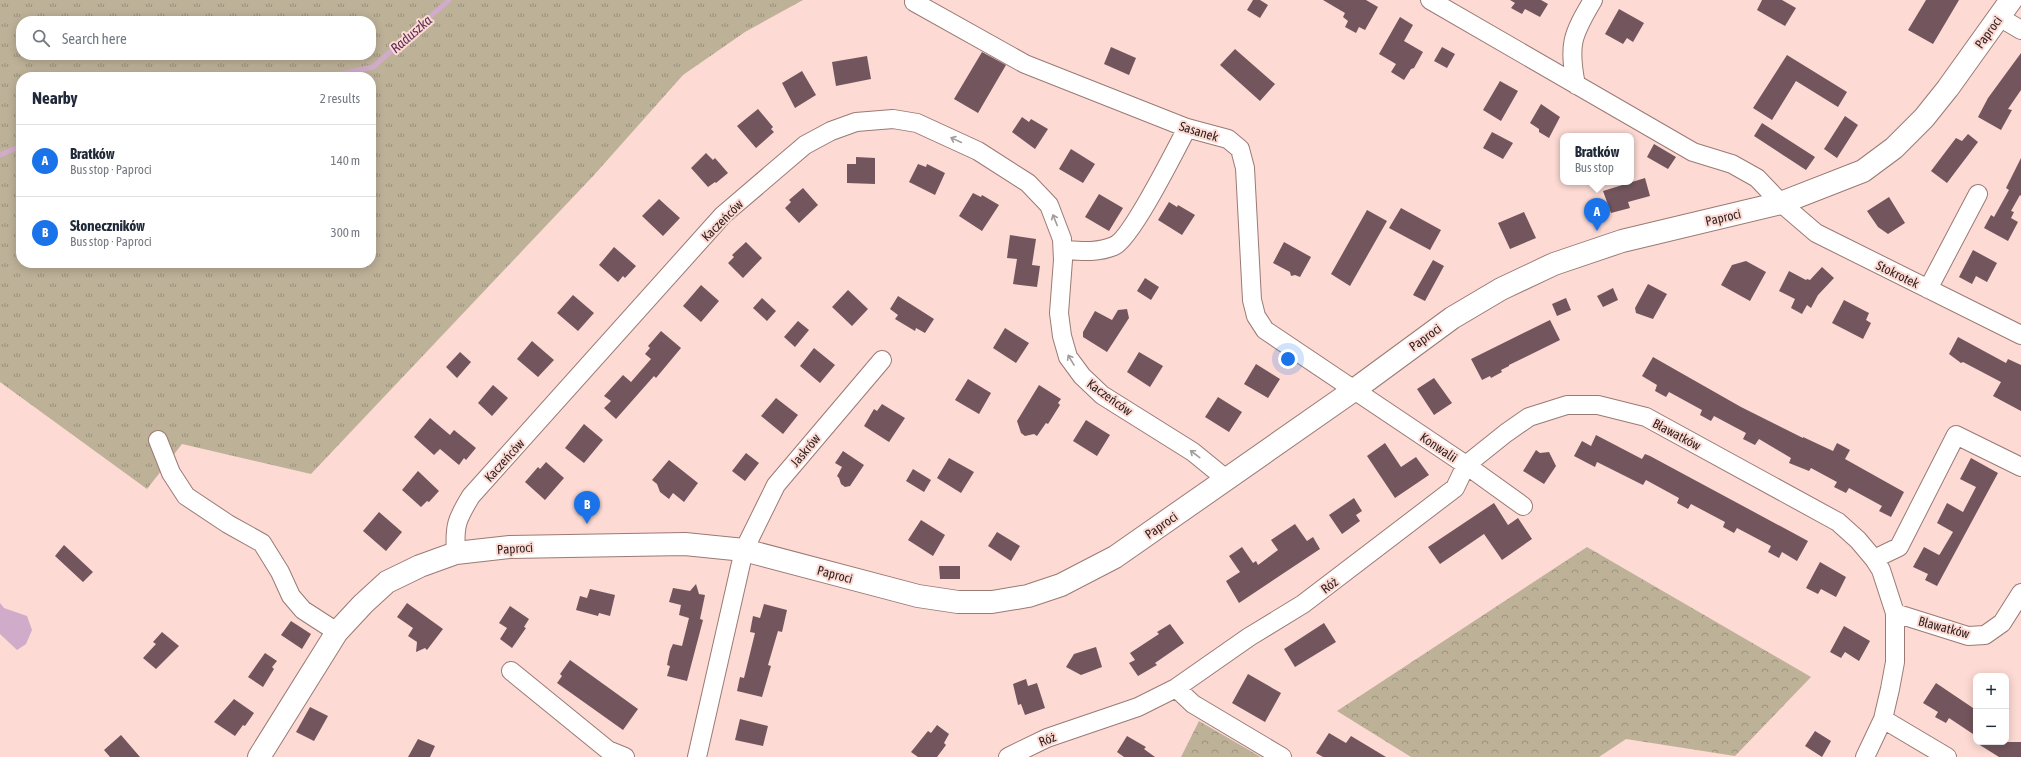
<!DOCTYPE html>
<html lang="en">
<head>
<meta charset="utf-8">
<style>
  :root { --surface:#fff; --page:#f6f6f7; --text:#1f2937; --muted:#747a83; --line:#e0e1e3; --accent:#1a73e8 }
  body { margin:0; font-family:"Asap Condensed",sans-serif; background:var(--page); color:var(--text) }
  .controls { position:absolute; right:12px; bottom:12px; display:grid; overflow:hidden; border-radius:8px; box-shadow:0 2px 10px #0003 }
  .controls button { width:36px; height:36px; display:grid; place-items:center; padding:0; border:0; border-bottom:1px solid var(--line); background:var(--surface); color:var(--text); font:20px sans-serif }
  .you { position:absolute; left:1288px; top:359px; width:14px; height:14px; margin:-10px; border:3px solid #fff; border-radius:50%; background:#1a73e8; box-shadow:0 0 0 6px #1a73e833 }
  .badge { display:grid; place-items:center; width:26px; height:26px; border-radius:50%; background:var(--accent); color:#fff; font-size:13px; font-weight:700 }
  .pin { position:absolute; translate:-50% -33px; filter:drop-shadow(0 1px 2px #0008) }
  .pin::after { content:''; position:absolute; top:21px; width:14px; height:12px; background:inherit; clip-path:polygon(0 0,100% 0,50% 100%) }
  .popup { position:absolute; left:1560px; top:133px; width:74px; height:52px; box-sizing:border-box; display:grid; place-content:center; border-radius:8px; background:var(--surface); filter:drop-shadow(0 1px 3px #0005); font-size:13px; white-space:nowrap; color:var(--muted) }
  .popup b { font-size:15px; color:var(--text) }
  .popup::after { content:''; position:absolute; left:50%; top:100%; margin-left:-8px; border:8px solid transparent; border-top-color:var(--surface) }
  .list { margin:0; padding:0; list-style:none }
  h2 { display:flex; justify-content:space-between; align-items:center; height:52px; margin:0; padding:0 16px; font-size:17px }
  h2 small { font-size:13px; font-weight:400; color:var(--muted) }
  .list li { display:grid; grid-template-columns:26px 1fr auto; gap:12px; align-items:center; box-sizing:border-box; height:72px; padding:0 16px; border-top:1px solid var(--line) }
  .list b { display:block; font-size:15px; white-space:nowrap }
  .list p { margin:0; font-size:13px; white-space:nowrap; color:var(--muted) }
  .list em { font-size:13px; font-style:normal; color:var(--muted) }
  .icon { flex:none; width:22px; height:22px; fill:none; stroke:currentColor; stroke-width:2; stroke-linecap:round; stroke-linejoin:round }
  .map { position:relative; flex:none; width:2021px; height:757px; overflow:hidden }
  .search { position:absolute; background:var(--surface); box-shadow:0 2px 10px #0003; left:16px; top:16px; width:360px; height:44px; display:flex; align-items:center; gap:10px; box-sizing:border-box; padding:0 14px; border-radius:16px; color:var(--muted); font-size:15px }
  .panel { position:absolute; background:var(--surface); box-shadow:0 2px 10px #0003; left:16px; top:72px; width:360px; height:196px; border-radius:16px }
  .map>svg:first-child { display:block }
</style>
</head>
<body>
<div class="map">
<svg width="2021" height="757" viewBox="0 0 2021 757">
  <defs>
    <pattern id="grass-tufts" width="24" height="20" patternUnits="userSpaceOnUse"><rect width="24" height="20" fill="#bdb298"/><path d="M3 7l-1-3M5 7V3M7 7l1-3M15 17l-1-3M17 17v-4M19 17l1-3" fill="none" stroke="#9a907c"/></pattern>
    <pattern id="forest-crowns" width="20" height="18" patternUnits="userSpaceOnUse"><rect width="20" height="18" fill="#bdb298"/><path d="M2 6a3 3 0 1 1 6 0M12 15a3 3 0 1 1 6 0" fill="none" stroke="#9a907c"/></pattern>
  </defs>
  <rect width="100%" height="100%" fill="#fddad3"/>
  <path fill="url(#grass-tufts)" fill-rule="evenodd" d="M 0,0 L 803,0 L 745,32 L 683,75 L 595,174 L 311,474 L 182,444 L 147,489 L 0,382 ZM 21,21 L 371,21 L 371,55 L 21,55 ZM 21,77 L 371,77 L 371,263 L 21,263 Z"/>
  <path fill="url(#forest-crowns)" d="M 1587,547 L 1811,677 L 1735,756 L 1626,739 L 1599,757 L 1411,757 L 1337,711 Z
    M 1199,721 L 1261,757 L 1181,757 Z"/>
  <path fill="#d1abca" d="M 0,603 L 4,608 L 27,616 L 32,630 L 26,644 L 17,650 L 0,634 Z"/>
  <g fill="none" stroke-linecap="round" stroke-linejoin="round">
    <path stroke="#d1abca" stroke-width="5" d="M 325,77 L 373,67 L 449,0
      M 0,155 L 21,146"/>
  </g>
  <path fill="#73555d" d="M 1253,0 L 1260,0 L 1268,5 L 1260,18 L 1247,10 Z
    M 1323,0 L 1366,0 L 1378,7 L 1365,30 L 1359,27 L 1356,33 L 1345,27 L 1348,21 L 1343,17 L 1345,13 Z
    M 1510,0 L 1541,0 L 1548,4 L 1540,17 L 1525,9 L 1522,14 L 1511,8 L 1515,3 Z
    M 1762,0 L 1782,0 L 1796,8 L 1785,26 L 1757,10 Z
    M 1926,0 L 1959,0 L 1933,44 L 1908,30 Z
    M 1619,9 L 1644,23 L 1633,42 L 1627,38 L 1623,44 L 1605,34 Z
    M 1400,17 L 1413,25 L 1404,41 L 1423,52 L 1414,68 L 1411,69 L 1404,80 L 1391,72 L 1396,64 L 1379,54 Z
    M 1111,47 L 1136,58 L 1129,75 L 1104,64 Z
    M 1442,47 L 1455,54 L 1447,68 L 1434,61 Z
    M 1235,49 L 1275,84 L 1260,101 L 1220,65 Z
    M 982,52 L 1006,65 L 978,113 L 954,99 Z
    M 2021,53 L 2021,90 L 2008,109 L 2012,110 L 2001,130 L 1978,117 L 1988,98 Z
    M 1787,55 L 1847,92 L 1838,107 L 1796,81 L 1772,120 L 1753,108 Z
    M 867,56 L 871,79 L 836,86 L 832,62 Z
    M 802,71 L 816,95 L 795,108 L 782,83 Z
    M 1500,81 L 1518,91 L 1501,121 L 1483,110 Z
    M 1541,104 L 1560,117 L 1549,138 L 1539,132 L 1539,129 L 1530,123 Z
    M 758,109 L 773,127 L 771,129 L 774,132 L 756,148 L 737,126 Z
    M 1845,116 L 1858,125 L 1837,158 L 1824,149 Z
    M 1022,117 L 1029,122 L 1031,119 L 1048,129 L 1035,149 L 1012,132 Z
    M 1762,123 L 1815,157 L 1806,170 L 1754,136 Z
    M 1492,132 L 1513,143 L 1503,159 L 1483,148 Z
    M 1968,134 L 1978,142 L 1947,183 L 1931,171 L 1956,138 L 1962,141 Z
    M 1654,144 L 1676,157 L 1668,169 L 1647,157 Z
    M 1071,149 L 1095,164 L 1083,183 L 1059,169 Z
    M 706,153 L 713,160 L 715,158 L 728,173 L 716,183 L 715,182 L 708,187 L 691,168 Z
    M 856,157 L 875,158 L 875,184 L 847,183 L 847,164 L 856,164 Z
    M 2021,158 L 2021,196 L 2020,195 L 2011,211 L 2014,212 L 2011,218 L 2018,222 L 2008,241 L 1984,228 L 1991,215 L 1994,217 L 2009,190 L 2006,188 Z
    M 918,164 L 926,167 L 927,164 L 945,173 L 935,195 L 909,182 Z
    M 1645,178 L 1650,196 L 1628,202 L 1630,208 L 1611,213 L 1603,191 Z
    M 803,188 L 818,205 L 799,223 L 785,208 L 791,202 L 789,200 Z
    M 973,193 L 981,197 L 982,195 L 999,205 L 982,231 L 959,216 Z
    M 1099,194 L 1123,208 L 1109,231 L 1085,217 Z
    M 1889,197 L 1905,223 L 1888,234 L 1878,227 L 1867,211 Z
    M 659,199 L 680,218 L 663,236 L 642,216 Z
    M 1169,202 L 1177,207 L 1178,205 L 1195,215 L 1182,235 L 1158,220 Z
    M 1401,208 L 1441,230 L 1430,250 L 1389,228 Z
    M 1367,210 L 1387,221 L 1350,286 L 1331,274 Z
    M 1524,212 L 1536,238 L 1510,249 L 1498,223 Z
    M 1010,235 L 1036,239 L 1032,265 L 1040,266 L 1037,287 L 1013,284 L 1017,259 L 1007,258 Z
    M 746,242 L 762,258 L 743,278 L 728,263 L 734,257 L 732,255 Z
    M 1284,242 L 1311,257 L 1300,277 L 1295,275 L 1291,276 L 1290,272 L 1273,263 Z
    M 614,247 L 636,266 L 625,278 L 623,276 L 618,282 L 599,265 Z
    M 1973,250 L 1997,263 L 1987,282 L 1976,276 L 1972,284 L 1959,277 Z
    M 1433,260 L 1444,266 L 1425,301 L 1413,295 Z
    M 1746,261 L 1766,272 L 1750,301 L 1721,285 L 1732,265 Z
    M 1822,267 L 1834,278 L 1818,295 L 1811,308 L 1807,305 L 1802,314 L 1791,308 L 1795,299 L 1779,291 L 1789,271 L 1806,280 L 1807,279 L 1810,280 Z
    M 1145,278 L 1159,287 L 1151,300 L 1137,291 Z
    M 1648,284 L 1667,294 L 1653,319 L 1636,313 L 1635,308 Z
    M 701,285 L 719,301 L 701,322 L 683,306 Z
    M 1613,288 L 1618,300 L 1603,307 L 1597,296 Z
    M 848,290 L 868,309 L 852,326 L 832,307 Z
    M 573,295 L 594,313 L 578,331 L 557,313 Z
    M 898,296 L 934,319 L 925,333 L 916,328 L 915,331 L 895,319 L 898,315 L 890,309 Z
    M 762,298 L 776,311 L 767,321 L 753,308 Z
    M 1566,298 L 1571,310 L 1557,316 L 1552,304 Z
    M 1844,300 L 1869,313 L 1866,320 L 1871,323 L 1863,339 L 1832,323 Z
    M 1127,309 L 1129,318 L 1107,352 L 1083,337 L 1083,332 L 1095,311 L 1112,320 L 1118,310 Z
    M 1550,320 L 1560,340 L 1509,365 L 1509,366 L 1501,370 L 1502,372 L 1491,378 L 1490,376 L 1482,380 L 1471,359 Z
    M 798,321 L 809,330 L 795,347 L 784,337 Z
    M 1005,328 L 1029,343 L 1016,363 L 993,348 Z
    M 661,331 L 681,348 L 656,378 L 654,376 L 616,419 L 604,408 L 611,401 L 604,396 L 623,375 L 631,382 L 651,359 L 645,354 L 650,348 L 648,346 Z
    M 1958,337 L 2006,363 L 2008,359 L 2021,365 L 2021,411 L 1993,396 L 2001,382 L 1963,362 L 1961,363 L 1949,354 Z
    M 532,341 L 554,360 L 538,377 L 517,359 Z
    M 814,348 L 835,365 L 820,383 L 800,366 Z
    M 460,352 L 471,362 L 457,378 L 446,367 Z
    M 1139,352 L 1163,366 L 1150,387 L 1127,372 Z
    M 1653,357 L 1741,407 L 1803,438 L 1803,437 L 1833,451 L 1837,443 L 1850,450 L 1845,459 L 1904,492 L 1891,517 L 1879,511 L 1882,506 L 1849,488 L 1846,493 L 1834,487 L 1837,482 L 1811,468 L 1809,471 L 1789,463 L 1791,458 L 1759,439 L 1755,445 L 1743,439 L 1746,433 L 1714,416 L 1711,421 L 1700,415 L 1702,410 L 1669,392 L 1666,397 L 1655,391 L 1657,385 L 1642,376 Z
    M 1256,364 L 1280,379 L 1268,398 L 1244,384 Z
    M 1434,378 L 1452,403 L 1434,415 L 1417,389 Z
    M 968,379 L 991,393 L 979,414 L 955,400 Z
    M 493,385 L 508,398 L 492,416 L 478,403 Z
    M 1039,385 L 1061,399 L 1058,403 L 1060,405 L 1048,424 L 1046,423 L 1037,436 L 1034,434 L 1025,436 L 1021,433 L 1017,421 Z
    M 1218,397 L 1242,412 L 1229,432 L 1205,417 Z
    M 776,398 L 798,415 L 783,434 L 761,416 Z
    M 882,404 L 905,418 L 889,442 L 864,426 L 874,409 L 877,411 Z
    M 430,418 L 450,435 L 454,430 L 476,448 L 466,460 L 464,458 L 459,465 L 440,449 L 434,455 L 414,437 Z
    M 1086,420 L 1110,435 L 1097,456 L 1073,441 Z
    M 584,424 L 603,440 L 584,463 L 565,448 Z
    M 1596,435 L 1642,459 L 1645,454 L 1650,456 L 1808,541 L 1797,561 L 1782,552 L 1779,558 L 1768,552 L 1771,546 L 1737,528 L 1734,533 L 1723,527 L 1725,522 L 1691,504 L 1688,509 L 1677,503 L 1679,498 L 1646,480 L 1643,485 L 1597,462 L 1595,467 L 1574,456 L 1582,441 L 1591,446 Z
    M 1385,443 L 1401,467 L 1416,457 L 1429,475 L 1395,498 L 1367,456 Z
    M 1536,450 L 1540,453 L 1549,452 L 1556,466 L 1544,484 L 1523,471 Z
    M 843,451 L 864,465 L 850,486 L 845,487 L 841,484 L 839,478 L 837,476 L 842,467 L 835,463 Z
    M 746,453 L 759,463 L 745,481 L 732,471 Z
    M 949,458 L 974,472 L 961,493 L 937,478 Z
    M 1971,458 L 1998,473 L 1937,586 L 1925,580 L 1928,574 L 1913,567 L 1924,547 L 1939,555 L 1940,554 L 1953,532 L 1937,523 L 1947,503 L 1963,512 L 1976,487 L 1960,479 Z
    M 669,460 L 698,483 L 684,502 L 673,493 L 669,499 L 660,492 L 657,484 L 652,480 Z
    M 546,462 L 564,478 L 545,500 L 525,482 L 538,467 L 540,469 Z
    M 913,469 L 931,480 L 924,492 L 906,481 Z
    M 418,471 L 439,491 L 429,502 L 427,501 L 421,507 L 402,490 Z
    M 1354,498 L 1362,511 L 1356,515 L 1360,521 L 1342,534 L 1329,515 Z
    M 1494,503 L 1508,525 L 1518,518 L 1532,539 L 1502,560 L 1484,534 L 1440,564 L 1428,547 Z
    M 379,512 L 402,532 L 386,551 L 363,531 Z
    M 921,520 L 945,535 L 933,556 L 908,540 Z
    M 1295,524 L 1307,541 L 1313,537 L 1320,549 L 1239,603 L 1226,581 L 1240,572 L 1229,556 L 1242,547 L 1253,563 L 1256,561 L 1258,565 L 1278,550 L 1271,540 Z
    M 997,532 L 1020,546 L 1011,561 L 988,546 Z
    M 64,545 L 93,572 L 83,582 L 55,556 Z
    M 1820,562 L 1846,577 L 1836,597 L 1821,589 L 1818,594 L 1806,588 Z
    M 939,566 L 960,566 L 960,579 L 940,579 Z
    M 696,584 L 699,594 L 705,595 L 700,619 L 703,620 L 687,681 L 667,676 L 670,666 L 667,665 L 670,651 L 673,644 L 682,646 L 689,618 L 679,615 L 681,605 L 669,602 L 673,588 L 690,591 Z
    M 590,589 L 615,595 L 610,616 L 599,613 L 598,616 L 576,610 L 580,596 L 587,598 Z
    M 407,603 L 443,629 L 427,650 L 425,648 L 416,652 L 417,642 L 408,636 L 413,628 L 397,617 Z
    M 764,604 L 787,610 L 782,632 L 778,631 L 768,665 L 771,666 L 762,697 L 737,691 L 740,677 L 744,678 L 755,633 L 750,632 L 753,616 L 760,618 Z
    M 510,606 L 529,619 L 524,627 L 526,628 L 512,648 L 500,639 L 507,628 L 499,623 Z
    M 291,621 L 311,634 L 302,649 L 281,635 Z
    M 1324,623 L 1336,642 L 1295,667 L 1284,649 Z
    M 1170,624 L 1184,643 L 1155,663 L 1157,665 L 1138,676 L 1129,663 L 1135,660 L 1130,653 L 1159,634 L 1157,632 Z
    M 1844,626 L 1870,641 L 1859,661 L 1845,652 L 1841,658 L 1830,652 Z
    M 162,632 L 179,646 L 156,669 L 143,658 L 156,644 L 153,642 Z
    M 1096,647 L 1102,667 L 1081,675 L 1066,667 L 1074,654 Z
    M 265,653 L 277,661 L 272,667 L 274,669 L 263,687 L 248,677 Z
    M 570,660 L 638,709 L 623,730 L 557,683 L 562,676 L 560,674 Z
    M 1248,674 L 1281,693 L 1265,722 L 1232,703 Z
    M 1026,679 L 1028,686 L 1037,683 L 1045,708 L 1025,715 L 1021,704 L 1018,705 L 1013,684 Z
    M 1936,683 L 1976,710 L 1976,736 L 1949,718 L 1946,723 L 1935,717 L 1938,712 L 1923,703 Z
    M 234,699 L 254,713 L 245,726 L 243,725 L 235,736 L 214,722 Z
    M 310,707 L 328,716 L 314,741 L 296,732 Z
    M 740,719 L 768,726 L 763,746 L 735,740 Z
    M 937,725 L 949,734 L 944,743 L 946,745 L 937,757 L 918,757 L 911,752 L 928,731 L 931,733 Z
    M 1815,731 L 1831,741 L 1822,757 L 1805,746 Z
    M 1329,733 L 1346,743 L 1351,736 L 1386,757 L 1323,757 L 1316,753 Z
    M 121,735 L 140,757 L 110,757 L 104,750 Z
    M 1127,736 L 1146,747 L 1144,749 L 1155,757 L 1124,757 L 1117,752 Z
    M 418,739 L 435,746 L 430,757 L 408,757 Z
    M 1975,742 L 2021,742 L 2021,757 L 1999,757 Z"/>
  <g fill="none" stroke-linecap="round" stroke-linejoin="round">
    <defs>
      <path id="minor" d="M 1430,0 L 1693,152 L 1732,164 L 1757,178 L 1781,203 L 1816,233 L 2021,335
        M 914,2 L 1025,64 L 1187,128 L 1228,139 L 1240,149 L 1245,168 L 1252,300 L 1256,316 L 1265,330 L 1466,465 L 1523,506
        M 1999,17 L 2021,30
        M 1576,85 C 1568,45 1572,35 1593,0
        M 1063,250 C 1080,251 1098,253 1114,246 C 1131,239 1176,149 1187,128
        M 1928,289 L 1978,194
        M 158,440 L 171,473 L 186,496 L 228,524 L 262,543 L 280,572 L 291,596 L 303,610 L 337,632
        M 456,553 C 454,525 457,519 471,496 L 723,215 L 805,145 L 831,131 L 856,122 L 893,119 L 917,123 L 978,151 L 1028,183 L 1049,205 L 1062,239 L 1063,260 L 1059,313 L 1062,336 L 1068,357 L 1082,376 L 1102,395 L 1193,452 L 1226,479
        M 1874,559 L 1899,547 L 1956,435 L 2021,467
        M 1895,613 L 1968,636 L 1985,635 L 2002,623 L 2021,593
        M 511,671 L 608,750 L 625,757
        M 1176,688 L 1193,704 L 1282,757
        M 1883,719 L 1947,757
        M 697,757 L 744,550 L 776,485 L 882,360
        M 1008,757 L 1047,738 L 1138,707 L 1176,688 L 1249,637 L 1303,604 L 1455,488 L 1466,465 L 1506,433 L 1529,417 L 1567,405 L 1598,405 L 1646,417 L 1838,522 L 1858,540 L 1874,559 L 1881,570 L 1895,613 L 1895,662 L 1890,689 L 1883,719 L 1865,757"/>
      <path id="tertiary" d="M 259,757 L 337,632 L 363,604 L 387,582 L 420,566 L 456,553 L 510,547 L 685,544 L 744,550 L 918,596 L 958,602 L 992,602 L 1028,596 L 1061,585 L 1115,557 L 1354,390 L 1452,318 L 1501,289 L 1554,264 L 1622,241 L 1781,203 L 1863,171 L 1894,148 L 1924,118 L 1948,88 L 2011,0"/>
    </defs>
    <use href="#minor" stroke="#9a7a74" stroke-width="20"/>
    <use href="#tertiary" stroke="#9a7a74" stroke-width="24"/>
    <use href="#minor" stroke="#fff" stroke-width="18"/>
    <use href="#tertiary" stroke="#fff" stroke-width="22"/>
  </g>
  <defs><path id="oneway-shaft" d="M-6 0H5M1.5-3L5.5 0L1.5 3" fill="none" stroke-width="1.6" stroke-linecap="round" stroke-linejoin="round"/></defs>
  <g stroke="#a29c9b">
    <use href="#oneway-shaft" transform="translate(956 140) rotate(-155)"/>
    <use href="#oneway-shaft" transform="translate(1055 220) rotate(-112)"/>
    <use href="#oneway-shaft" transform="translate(1071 360) rotate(-121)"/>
    <use href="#oneway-shaft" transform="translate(1195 454) rotate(-143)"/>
  </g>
  <g text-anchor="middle" stroke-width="4" stroke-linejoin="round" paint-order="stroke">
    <g font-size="13" fill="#302321" stroke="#fddad3">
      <text transform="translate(1988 32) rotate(-54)" y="5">Paproci</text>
      <text transform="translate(1199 131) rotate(17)" y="5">Sasanek</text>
      <text transform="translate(1723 217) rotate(-13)" y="5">Paproci</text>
      <text transform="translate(722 220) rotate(-45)" y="5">Kaczeńców</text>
      <text transform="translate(1898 274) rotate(26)" y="5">Stokrotek</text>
      <text transform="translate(1425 337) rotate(-36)" y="5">Paproci</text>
      <text transform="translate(1110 397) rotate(36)" y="5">Kaczeńców</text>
      <text transform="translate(1677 434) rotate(28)" y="5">Bławatków</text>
      <text transform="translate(1439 447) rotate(34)" y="5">Konwalii</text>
      <text transform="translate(805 450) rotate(-50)" y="5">Jaskrów</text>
      <text transform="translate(504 460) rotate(-48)" y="5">Kaczeńców</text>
      <text transform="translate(1161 525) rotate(-35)" y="5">Paproci</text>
      <text transform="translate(515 548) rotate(-4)" y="5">Paproci</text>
      <text transform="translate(835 574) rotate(15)" y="5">Paproci</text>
      <text transform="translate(1329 585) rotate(-37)" y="5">Róż</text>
      <text transform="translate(1944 627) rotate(15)" y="5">Bławatków</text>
      <text transform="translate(1047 739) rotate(-22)" y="5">Róż</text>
    </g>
    <g font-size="14" font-style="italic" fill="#5b2c55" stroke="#fddad3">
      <text transform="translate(411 34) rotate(-41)" y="5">Raduszka</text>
    </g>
  </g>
</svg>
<div class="controls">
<button>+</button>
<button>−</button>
</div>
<div class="you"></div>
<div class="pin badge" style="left:1597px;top:231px">A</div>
<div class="popup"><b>Bratków</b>Bus stop</div>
<div class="pin badge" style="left:587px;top:524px">B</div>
<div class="search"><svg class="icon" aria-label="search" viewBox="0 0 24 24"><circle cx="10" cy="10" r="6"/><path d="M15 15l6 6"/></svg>Search here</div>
<section class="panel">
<h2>Nearby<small>2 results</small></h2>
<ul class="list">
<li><span class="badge">A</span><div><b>Bratków</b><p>Bus stop · Paproci</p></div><em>140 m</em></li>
<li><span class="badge">B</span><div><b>Słoneczników</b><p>Bus stop · Paproci</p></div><em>300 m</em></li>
</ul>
</section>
</div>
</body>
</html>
